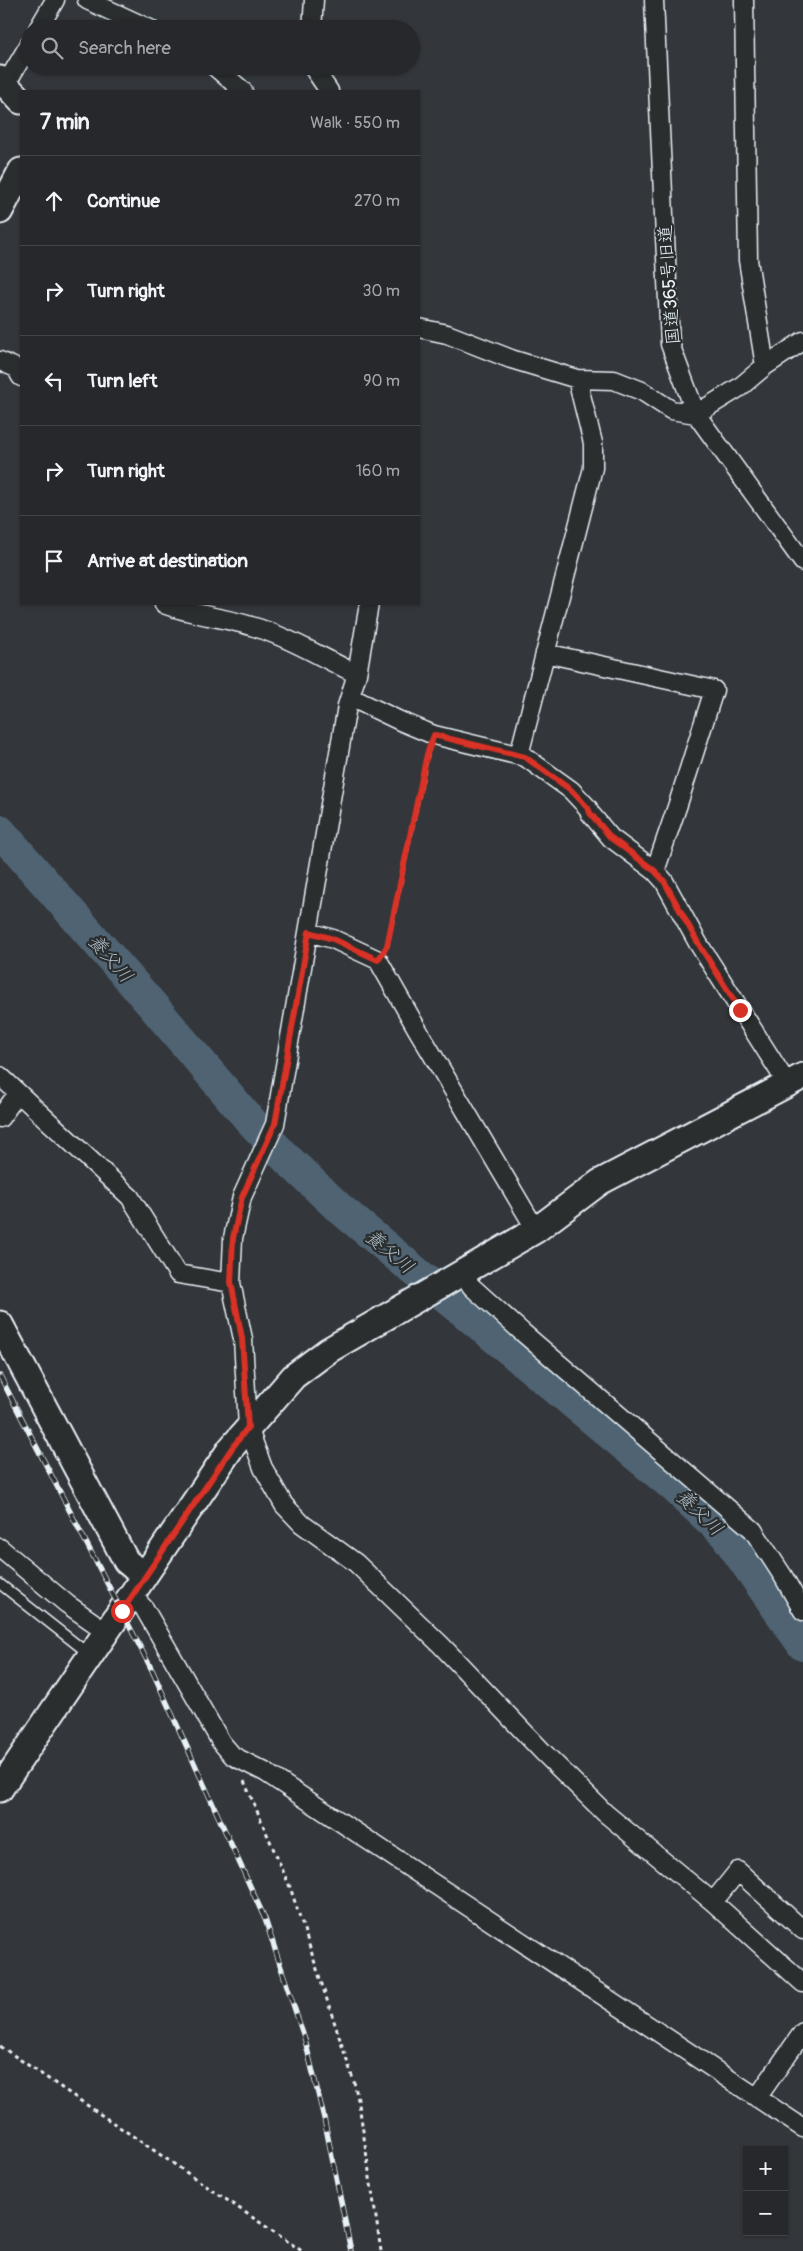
<!DOCTYPE html>
<html lang="en">
<head>
<meta charset="utf-8">
<style>
  :root { --surface:#26282c; --page:#2e3034; --text:#f1f3f6; --muted:#a4a6a9; --line:#424448 }
  body { margin:0; font-family:Pangolin,"Klee One",sans-serif; background:var(--page); color:var(--text) }
  .controls { position:absolute; right:15px; bottom:15px; display:grid; overflow:hidden; border-radius:0px; box-shadow:0 1px 4px #0004 }
  .controls button { width:45px; height:45px; display:grid; place-items:center; padding:0; border:0; border-bottom:1px solid var(--line); background:var(--surface); color:var(--text); font:25px sans-serif }
  .stop { position:absolute; width:15px; height:15px; margin:-11px; border:4px solid #d93025; border-radius:50%; background:#fff }
  .stop.end { background:#d93025; border-color:#fff; box-shadow:0 1px 5px #0008 }
  .list { margin:0; padding:0; list-style:none }
  h2 { display:flex; justify-content:space-between; align-items:center; height:65px; margin:0; padding:0 20px; font-size:21px }
  h2 small { font-size:16px; font-weight:400; color:var(--muted) }
  .list li { display:grid; grid-template-columns:32px 1fr auto; gap:15px; align-items:center; box-sizing:border-box; height:90px; padding:0 20px; border-top:1px solid var(--line) }
  .list b { display:block; font-size:19px; white-space:nowrap }
  .list em { font-size:16px; font-style:normal; color:var(--muted) }
  .icon { flex:none; width:28px; height:28px; fill:none; stroke:currentColor; stroke-width:2; stroke-linecap:round; stroke-linejoin:round }
  .map { position:relative; flex:none; width:803px; height:2251px; overflow:hidden }
  .search { position:absolute; background:var(--surface); box-shadow:0 1px 4px #0004; left:20px; top:20px; width:400px; height:55px; display:flex; align-items:center; gap:12px; box-sizing:border-box; padding:0 18px; border-radius:28px; color:var(--muted); font-size:19px }
  .panel { position:absolute; background:var(--surface); box-shadow:0 1px 4px #0004; left:20px; top:90px; width:400px; height:515px; border-radius:0px }
  .map>svg:first-child { display:block }
</style>
</head>
<body>
<div class="map">
<svg width="803" height="2251" viewBox="0 0 803 2251">
  <rect width="100%" height="100%" fill="#33363b"/>
  <filter id="ink" filterUnits="userSpaceOnUse"><feTurbulence type="fractalNoise" baseFrequency=".02" numOctaves="2"/><feDisplacementMap in="SourceGraphic" scale="10" xChannelSelector="R" yChannelSelector="G"/><feConvolveMatrix kernelMatrix="1 2 1 2 8 2 1 2 1" color-interpolation-filters="sRGB"/></filter>
  <g filter="url(#ink)">
    <g fill="none" stroke-linecap="round" stroke-linejoin="round">
      <path stroke="#4f6473" stroke-width="32" d="M 0,831 L 153,1006 L 248,1118 L 284,1156 L 338,1207 L 673,1486 L 725,1534 L 803,1645"/>
      <defs>
        <path id="lane" d="M 0,1584 L 89,1654"/>
        <path id="street" d="M 87,0 L 150,29
          M 654,0 L 670,344 L 696,414 L 803,562
          M 744,0 L 748,260 L 765,366
          M 38,29 L 55,0
          M 312,29 L 314,0
          M 214,66 L 243,91
          M 312,66 L 329,91
          M 6,84 L 29,45
          M 419,328 L 447,334 L 511,359 L 577,379 L 614,380 L 642,391 L 671,410 L 696,414 L 740,387 L 765,366 L 803,341
          M 0,361 L 16,368 L 21,377
          M 164,604 C 192,615 222,617 251,626 C 287,636 322,658 357,674
          M 369,604 L 357,674 L 347,706 L 275,1124 L 242,1197 L 233,1238 L 231,1283 L 243,1339 L 248,1427 L 263,1468 L 284,1505 L 302,1524 L 356,1563 L 441,1645 L 543,1752 L 605,1813 L 713,1902 L 803,1983
          M 545,653 L 714,690 L 678,804 L 655,871
          M 350,697 L 400,721 L 434,735 L 525,757 L 571,790 L 588,808 L 590,813 L 611,838 L 655,871 L 664,881 L 698,943 L 788,1085
          M 519,755 L 593,468 L 593,443 L 577,379
          M 309,932 L 333,939 L 378,960 L 416,1027 L 536,1230
          M 0,1076 L 130,1197 L 178,1274 L 231,1283
          M 0,1118 L 18,1093
          M 460,1272 L 472,1287 L 522,1332 L 753,1530 L 783,1576 L 803,1611
          M 0,1548 L 67,1604 L 107,1632
          M 132,1595 L 144,1608 L 221,1742 L 233,1756 L 265,1772 L 803,2128
          M 713,1902 L 738,1871 L 803,1930
          M 757,2098 L 803,2032"/>
        <path id="secondary" d="M 0,79 L 21,101
          M 0,211 L 21,171
          M 0,1324 L 126,1561 L 144,1576
          M 0,1789 L 231,1448 L 294,1376 L 329,1350 L 536,1230 L 600,1182 L 803,1076"/>
      </defs>
      <use href="#lane" stroke="#e8f1f8" stroke-width="12"/>
      <use href="#street" stroke="#e8f1f8" stroke-width="21"/>
      <use href="#secondary" stroke="#e8f1f8" stroke-width="29"/>
      <path stroke="#e8f1f8" stroke-width="3" stroke-dasharray="4 4" stroke-linecap="butt" d="M 387,946 L 429,749
        M 244,1781 L 290,1887 L 354,2082 L 359,2104 L 381,2251
        M 0,2046 L 302,2251"/>
      <use href="#lane" stroke="#2a2d2e" stroke-width="9"/>
      <use href="#street" stroke="#2a2d2e" stroke-width="18"/>
      <use href="#secondary" stroke="#2a2d2e" stroke-width="25"/>
      <defs>
        <path id="rail" d="M 0,1376 L 152,1670 L 265,1919 L 305,2040 L 324,2118 L 351,2251"/>
      </defs>
      <use href="#rail" stroke="#e8f1f8" stroke-width="5.5"/>
      <use href="#rail" stroke="#2a2d2e" stroke-width="4" stroke-dasharray="11" stroke-linecap="butt"/>
    </g>
  </g>
  <g fill="none" stroke-linecap="round" stroke-linejoin="round" filter="url(#ink)">
    <path stroke="#d93025" stroke-width="6" d="M 122,1611 L 232,1448 L 248,1427 L 242,1338 L 231,1282 L 233,1238 L 242,1197 L 275,1124 L 309,932 L 333,939 L 378,960 L 387,946 L 427,754 L 434,735 L 525,757 L 571,790 L 588,808 L 590,813 L 611,838 L 655,871 L 664,881 L 698,943 L 740,1010"/>
  </g>
  <g text-anchor="middle" stroke-width="4.5" stroke-linejoin="round" paint-order="stroke">
    <g font-size="18" fill="#e8f1f8" stroke="#2a2d2e">
      <text transform="translate(669 285) rotate(-94)" y="6">国道365号旧道</text>
    </g>
    <g font-size="19" font-style="italic" fill="#abb9c3" stroke="#2a2d2e">
      <text transform="translate(111 958) rotate(49)" y="7">養父川</text>
      <text transform="translate(390 1251) rotate(40)" y="7">養父川</text>
      <text transform="translate(700 1512) rotate(44)" y="7">養父川</text>
    </g>
  </g>
</svg>
<div class="controls">
<button>+</button>
<button>−</button>
</div>
<div class="stop" style="left:122px;top:1611px"></div>
<div class="stop end" style="left:740px;top:1010px"></div>
<div class="search"><svg class="icon" aria-label="search" viewBox="0 0 24 24"><circle cx="10" cy="10" r="6"/><path d="M15 15l6 6"/></svg>Search here</div>
<section class="panel">
<h2>7 min<small>Walk · 550 m</small></h2>
<ul class="list">
<li><svg class="icon" aria-label="ahead" viewBox="0 0 24 24"><path d="M12 20V5M6 11l6-6 6 6"/></svg><div><b>Continue</b></div><em>270 m</em></li>
<li><svg class="icon" aria-label="right" viewBox="0 0 24 24"><path d="M7 20v-9h11M14 6l5 5-5 5"/></svg><div><b>Turn right</b></div><em>30 m</em></li>
<li><svg class="icon" aria-label="left" viewBox="0 0 24 24"><path d="M17 20v-9H6M10 6l-5 5 5 5"/></svg><div><b>Turn left</b></div><em>90 m</em></li>
<li><svg class="icon" aria-label="right" viewBox="0 0 24 24"><path d="M7 20v-9h11M14 6l5 5-5 5"/></svg><div><b>Turn right</b></div><em>160 m</em></li>
<li><svg class="icon" aria-label="arrive" viewBox="0 0 24 24"><path d="M6 21V4h12l-3 4 3 4H6"/></svg><div><b>Arrive at destination</b></div></li>
</ul>
</section>
</div>
</body>
</html>
